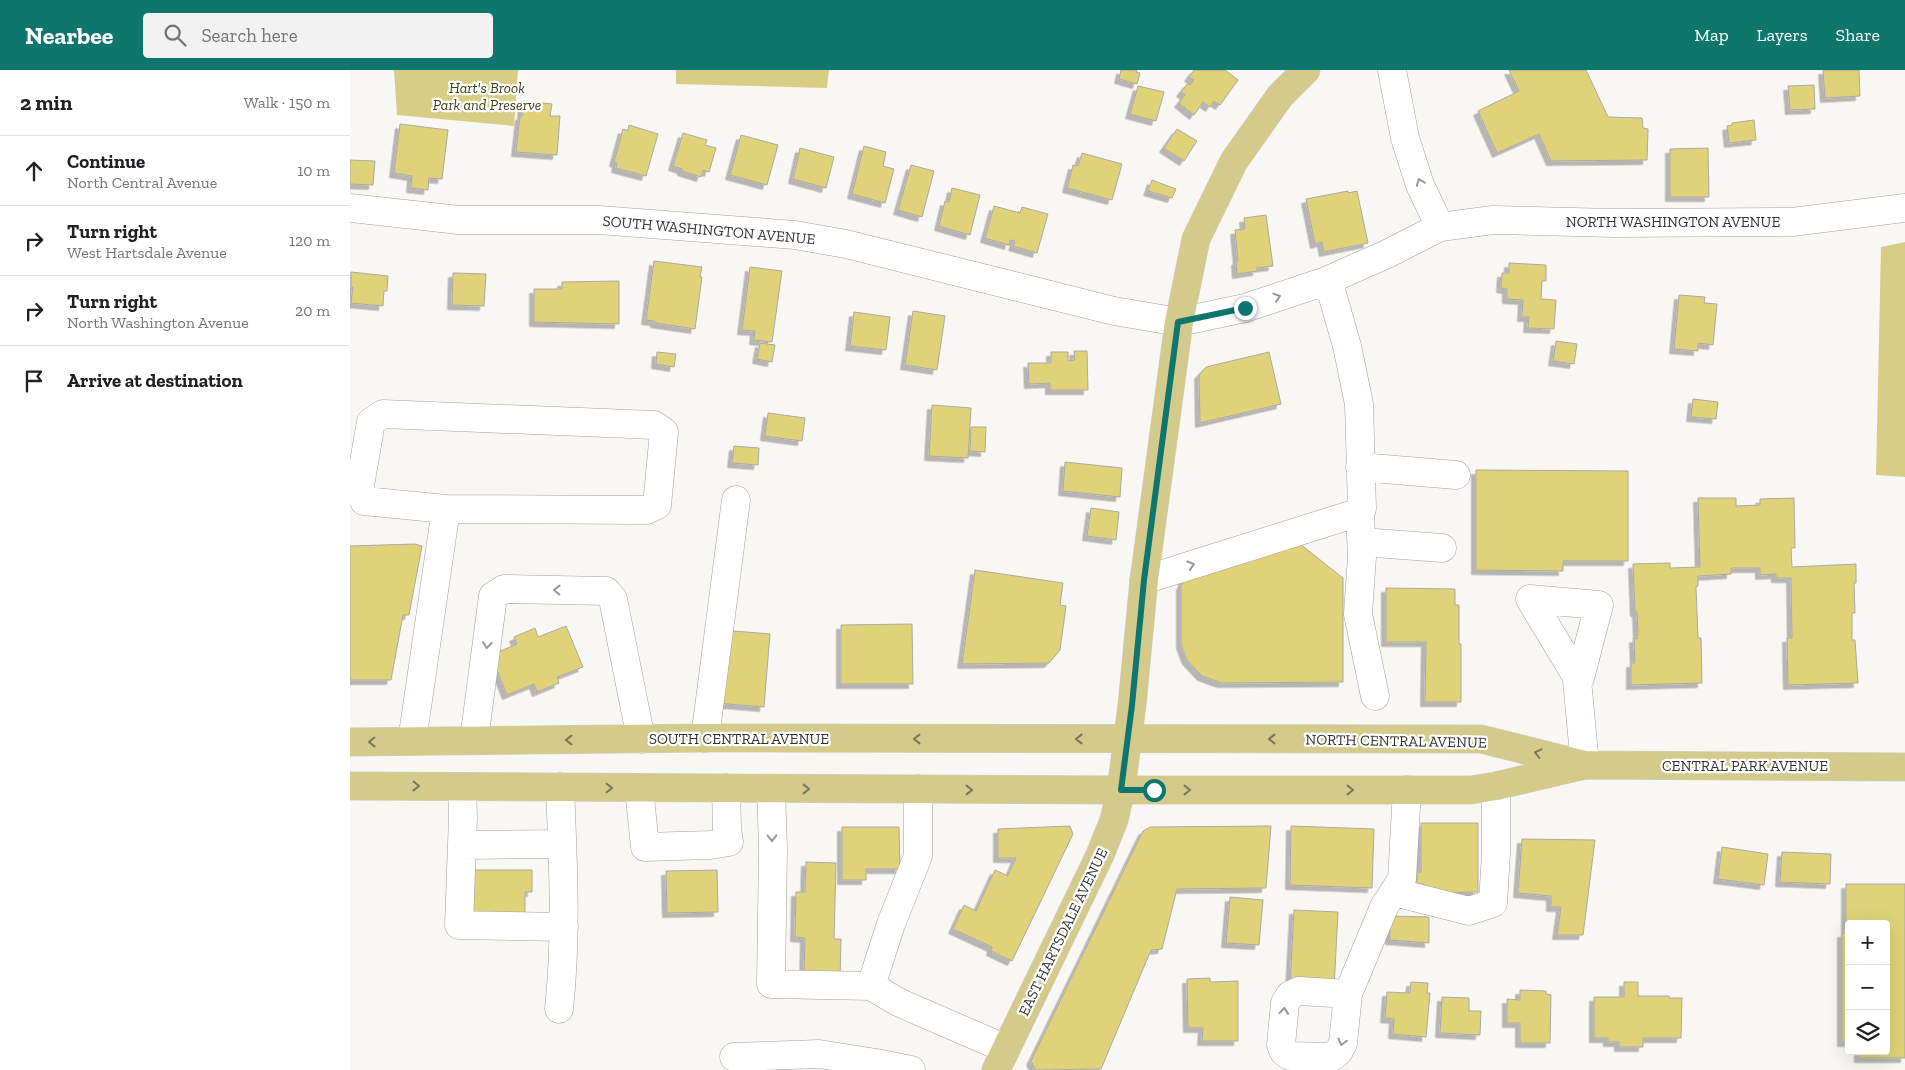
<!DOCTYPE html>
<html lang="en">
<head>
<meta charset="utf-8">
<style>
  :root { --surface:#fff; --page:#f2f2f2; --text:#202124; --muted:#757577; --line:#e0e0e0; --accent:#0f766e }
  body { margin:0; font-family:"Zilla Slab",serif; background:var(--page); color:var(--text) }
  .controls { position:absolute; right:15px; bottom:15px; display:grid; overflow:hidden; border-radius:5px; box-shadow:0 5px 20px #0002 }
  .controls button { width:45px; height:45px; display:grid; place-items:center; padding:0; border:0; border-bottom:1px solid var(--line); background:var(--surface); color:var(--text); font:25px sans-serif }
  .stop { position:absolute; width:15px; height:15px; margin:-11px; border:4px solid #0f766e; border-radius:50%; background:#fff }
  .stop.end { background:#0f766e; border-color:#fff; box-shadow:0 1px 5px #0008 }
  .list { margin:0; padding:0; list-style:none }
  h2 { display:flex; justify-content:space-between; align-items:center; height:65px; margin:0; padding:0 20px; font-size:21px }
  h2 small { font-size:16px; font-weight:400; color:var(--muted) }
  .list li { display:grid; grid-template-columns:32px 1fr auto; gap:15px; align-items:center; box-sizing:border-box; height:70px; padding:0 20px; border-top:1px solid var(--line) }
  .list b { display:block; font-size:19px; white-space:nowrap }
  .list p { margin:0; font-size:16px; white-space:nowrap; color:var(--muted) }
  .list em { font-size:16px; font-style:normal; color:var(--muted) }
  .icon { flex:none; width:28px; height:28px; fill:none; stroke:currentColor; stroke-width:2; stroke-linecap:round; stroke-linejoin:round }
  .map { position:relative; flex:none; width:1555px; height:1000px; overflow:hidden }
  header { display:flex; align-items:center; gap:30px; box-sizing:border-box; height:70px; padding:0 25px; background:var(--accent); color:#fff }
  header strong { font-size:24px }
  nav { display:flex; gap:28px; margin-inline-start:auto; font-size:18px }
  .search { width:350px; height:45px; background:var(--page); display:flex; align-items:center; gap:12px; box-sizing:border-box; padding:0 18px; border-radius:5px; color:var(--muted); font-size:19px }
  main { display:flex }
  aside { flex:1; background:var(--surface) }
  .map>svg:first-child { display:block }
</style>
</head>
<body>
<header>
<strong>Nearbee</strong>
<div class="search"><svg class="icon" aria-label="search" viewBox="0 0 24 24"><circle cx="10" cy="10" r="6"/><path d="M15 15l6 6"/></svg>Search here</div>
<nav><a>Map</a><a>Layers</a><a>Share</a></nav>
</header>
<main>
<aside>
<h2>2 min<small>Walk · 150 m</small></h2>
<ul class="list">
<li><svg class="icon" aria-label="ahead" viewBox="0 0 24 24"><path d="M12 20V5M6 11l6-6 6 6"/></svg><div><b>Continue</b><p>North Central Avenue</p></div><em>10 m</em></li>
<li><svg class="icon" aria-label="right" viewBox="0 0 24 24"><path d="M7 20v-9h11M14 6l5 5-5 5"/></svg><div><b>Turn right</b><p>West Hartsdale Avenue</p></div><em>120 m</em></li>
<li><svg class="icon" aria-label="right" viewBox="0 0 24 24"><path d="M7 20v-9h11M14 6l5 5-5 5"/></svg><div><b>Turn right</b><p>North Washington Avenue</p></div><em>20 m</em></li>
<li><svg class="icon" aria-label="arrive" viewBox="0 0 24 24"><path d="M6 21V4h12l-3 4 3 4H6"/></svg><div><b>Arrive at destination</b></div></li>
</ul>
</aside>
<div class="map">
<svg width="1555" height="1000" viewBox="0 0 1555 1000">
  <defs>
    <filter id="shadow"><feDropShadow dx="-4.5" dy="4.5" stdDeviation="0" flood-color="#0004"/></filter>
  </defs>
  <rect width="100%" height="100%" fill="#f8f7f3"/>
  <path fill="#d8cd85" d="M 44,0 L 168,0 L 164,56 L 47,45 Z
    M 326,0 L 479,0 L 477,18 L 326,14 Z
    M 1555,172 L 1555,407 L 1526,405 L 1531,177 Z"/>
  <path fill="#e0d278" stroke="#aaa9a5" filter="url(#shadow)" d="M 771,0 L 787,0 L 786,2 L 790,3 L 787,14 L 769,9 Z
    M 844,0 L 875,0 L 888,10 L 870,35 L 864,31 L 860,37 L 853,32 L 844,45 L 829,33 L 835,25 L 831,22 L 838,13 L 840,15 L 844,10 L 839,7 Z
    M 1159,0 L 1236,0 L 1258,47 L 1292,48 L 1293,58 L 1298,59 L 1297,90 L 1201,91 L 1189,64 L 1147,83 L 1128,41 L 1169,21 Z
    M 1473,0 L 1509,0 L 1510,26 L 1475,28 Z
    M 1464,15 L 1465,39 L 1440,40 L 1438,16 Z
    M 788,16 L 814,22 L 806,51 L 780,44 Z
    M 173,31 L 202,34 L 200,46 L 210,46 L 207,85 L 166,82 L 170,46 L 172,46 Z
    M 1404,50 L 1406,70 L 1379,73 L 1377,56 L 1382,55 L 1382,53 Z
    M 50,54 L 98,60 L 92,109 L 79,108 L 78,120 L 61,118 L 62,106 L 44,103 Z
    M 279,55 L 308,64 L 296,106 L 266,98 L 267,93 L 264,92 L 273,59 L 278,61 Z
    M 827,59 L 847,71 L 834,91 L 814,78 Z
    M 333,63 L 357,70 L 355,75 L 366,78 L 359,102 L 353,100 L 351,107 L 332,101 L 332,99 L 323,96 Z
    M 391,65 L 428,75 L 417,115 L 380,105 Z
    M 514,76 L 536,82 L 533,96 L 544,99 L 535,133 L 502,124 Z
    M 450,78 L 484,87 L 476,118 L 443,109 Z
    M 1358,78 L 1359,127 L 1320,127 L 1320,79 Z
    M 732,83 L 772,94 L 762,130 L 717,118 L 723,95 L 728,96 Z
    M 0,90 L 25,91 L 23,115 L 0,114 Z
    M 561,95 L 584,101 L 572,147 L 548,140 Z
    M 802,110 L 826,119 L 822,128 L 798,121 Z
    M 602,118 L 630,125 L 620,165 L 589,156 L 595,131 L 599,132 Z
    M 998,121 L 998,123 L 1007,121 L 1018,173 L 974,182 L 972,172 L 965,174 L 956,129 Z
    M 644,136 L 670,143 L 672,137 L 698,144 L 687,183 L 663,176 L 665,171 L 660,170 L 659,175 L 635,168 Z
    M 916,145 L 923,196 L 907,198 L 907,201 L 887,204 L 886,191 L 888,191 L 885,160 L 895,159 L 894,148 Z
    M 304,191 L 352,197 L 350,207 L 352,207 L 345,259 L 305,253 L 305,251 L 296,250 Z
    M 1159,193 L 1196,195 L 1196,211 L 1192,211 L 1191,229 L 1206,230 L 1204,259 L 1178,258 L 1179,247 L 1172,247 L 1173,230 L 1157,229 L 1157,219 L 1151,218 L 1152,203 L 1159,203 Z
    M 400,197 L 432,201 L 422,272 L 404,270 L 405,261 L 392,260 Z
    M 1,202 L 38,206 L 37,221 L 34,221 L 33,236 L 1,233 L 3,217 L 1,217 Z
    M 103,203 L 136,204 L 134,236 L 102,235 Z
    M 269,211 L 269,254 L 184,252 L 184,219 L 212,219 L 212,212 Z
    M 1329,225 L 1355,227 L 1354,233 L 1367,234 L 1363,275 L 1348,273 L 1348,281 L 1324,279 Z
    M 563,241 L 595,246 L 587,300 L 555,295 Z
    M 504,242 L 540,247 L 536,280 L 500,276 Z
    M 1206,271 L 1227,274 L 1224,294 L 1203,291 Z
    M 410,273 L 425,275 L 422,292 L 407,289 Z
    M 724,281 L 737,281 L 738,320 L 700,320 L 700,313 L 679,314 L 678,293 L 701,293 L 701,282 L 718,282 L 718,291 L 725,290 Z
    M 307,282 L 326,284 L 324,297 L 306,294 Z
    M 919,282 L 931,334 L 850,353 L 849,305 L 856,297 Z
    M 1343,329 L 1368,332 L 1366,349 L 1341,347 Z
    M 582,335 L 621,338 L 618,388 L 579,386 Z
    M 418,343 L 455,348 L 452,371 L 415,366 Z
    M 621,357 L 636,357 L 635,382 L 620,381 Z
    M 384,376 L 409,378 L 408,395 L 382,393 Z
    M 715,392 L 772,398 L 770,427 L 713,421 Z
    M 1126,400 L 1278,401 L 1278,491 L 1213,491 L 1213,501 L 1126,500 Z
    M 1348,428 L 1386,428 L 1386,436 L 1410,435 L 1410,429 L 1444,428 L 1445,478 L 1441,478 L 1442,497 L 1506,494 L 1506,513 L 1504,513 L 1505,543 L 1502,543 L 1502,570 L 1505,570 L 1508,613 L 1438,615 L 1437,568 L 1442,568 L 1441,508 L 1426,508 L 1426,504 L 1410,505 L 1410,498 L 1381,498 L 1381,504 L 1348,506 L 1348,516 L 1346,517 L 1348,568 L 1351,568 L 1352,613 L 1281,615 L 1281,593 L 1285,593 L 1284,568 L 1287,569 L 1288,563 L 1287,542 L 1285,542 L 1283,494 L 1320,493 L 1320,498 L 1350,497 Z
    M 741,438 L 769,442 L 766,470 L 737,466 Z
    M 945,470 L 993,508 L 993,612 L 872,613 L 852,606 L 837,590 L 831,574 L 831,515 L 833,513 L 833,506 Z
    M 65,474 L 72,476 L 59,545 L 53,545 L 41,610 L 0,610 L 0,476 Z
    M 625,500 L 713,513 L 710,535 L 716,536 L 710,580 L 699,593 L 612,594 Z
    M 1036,518 L 1105,519 L 1105,535 L 1109,535 L 1109,574 L 1111,574 L 1111,632 L 1075,632 L 1076,572 L 1036,572 Z
    M 562,554 L 563,614 L 491,614 L 491,555 Z
    M 216,556 L 233,597 L 207,607 L 209,613 L 187,622 L 184,614 L 157,625 L 141,585 L 167,574 L 164,567 L 185,558 L 188,567 Z
    M 372,560 L 420,564 L 414,637 L 366,633 Z
    M 1071,753 L 1128,753 L 1128,822 L 1074,823 L 1074,814 L 1067,814 L 1067,802 L 1071,802 Z
    M 720,756 L 723,764 L 662,891 L 641,881 L 642,877 L 603,859 L 614,835 L 626,841 L 645,800 L 658,806 L 666,788 L 648,788 L 648,759 Z
    M 921,756 L 916,818 L 827,819 L 812,879 L 801,880 L 751,999 L 686,1000 L 681,991 L 793,761 L 800,757 Z
    M 941,756 L 1024,759 L 1022,818 L 940,815 Z
    M 492,757 L 549,757 L 550,799 L 516,799 L 516,810 L 492,810 Z
    M 1172,769 L 1245,770 L 1233,865 L 1207,865 L 1211,837 L 1201,837 L 1201,826 L 1168,823 Z
    M 1372,777 L 1418,784 L 1414,815 L 1368,809 Z
    M 1432,782 L 1481,784 L 1480,814 L 1430,812 Z
    M 456,792 L 486,793 L 484,869 L 491,869 L 490,910 L 454,908 L 455,868 L 445,867 L 446,822 L 455,822 Z
    M 114,800 L 182,800 L 182,822 L 175,822 L 175,843 L 115,843 Z
    M 367,800 L 368,842 L 317,843 L 316,801 Z
    M 1496,814 L 1555,814 L 1555,988 L 1509,988 L 1509,981 L 1536,981 L 1536,854 L 1499,854 L 1499,972 L 1492,972 L 1492,863 L 1496,863 Z
    M 880,827 L 913,830 L 909,875 L 876,873 Z
    M 944,840 L 988,842 L 984,919 L 940,917 Z
    M 1040,846 L 1079,847 L 1079,873 L 1040,870 Z
    M 860,908 L 860,912 L 888,911 L 888,971 L 852,971 L 853,958 L 838,958 L 837,909 Z
    M 1061,912 L 1078,913 L 1077,923 L 1080,923 L 1076,967 L 1043,964 L 1044,949 L 1035,948 L 1037,922 L 1060,923 Z
    M 1274,912 L 1288,912 L 1288,926 L 1319,926 L 1319,928 L 1332,928 L 1331,968 L 1293,968 L 1293,977 L 1269,977 L 1269,972 L 1258,972 L 1258,968 L 1244,968 L 1244,927 L 1274,927 Z
    M 1170,920 L 1196,921 L 1196,924 L 1201,925 L 1200,973 L 1170,973 L 1170,953 L 1157,953 L 1157,929 L 1170,930 Z
    M 1092,927 L 1119,928 L 1119,941 L 1131,941 L 1130,965 L 1090,963 Z"/>
  <g fill="none" stroke-linecap="round" stroke-linejoin="round">
    <defs>
      <path id="minor" d="M 1042,0 L 1055,68 L 1070,115 L 1090,157
        M 0,138 L 109,150 L 249,150 L 445,165 L 496,174 L 764,241 L 829,252 L 895,238 L 976,211 L 1037,184 L 1090,157 L 1143,150 L 1264,153 L 1442,152 L 1555,138
        M 978,210 L 997,276 L 1009,334 L 1012,439 L 1010,442 L 1012,487 L 1008,544 L 1025,626
        M 1010,397 L 1106,405
        M 1012,472 L 1092,478
        M 794,510 L 1010,442
        M 1227,610 L 1230,608 L 1249,535 L 1180,529 L 1227,607 L 1227,610 L 1235,695
        M 355,668 L 386,430
        M 124,670 L 143,526 L 154,519 L 256,521 L 263,529 L 291,669
        M 62,671 L 96,439 L 14,431 L 9,421 L 21,352 L 33,344 L 304,355 L 314,362 L 307,435 L 297,440 L 96,439
        M 112,717 L 113,747 L 109,855 L 214,857
        M 289,718 L 295,777 L 360,775 L 379,772 L 377,759 L 376,718
        M 421,719 L 423,778 L 421,914 L 521,916
        M 568,719 L 568,786 L 541,854 L 521,916 L 548,932 L 656,979
        M 112,775 L 212,774
        M 1044,822 L 1119,841 L 1143,833 L 1146,783 L 1146,716
        M 998,924 L 949,921 L 940,925 L 935,933 L 931,975 L 934,982 L 940,986 L 982,987 L 989,981 L 993,973 L 998,924 L 1034,837 L 1052,809 L 1057,720
        M 209,939 C 217,865 213,791 210,717
        M 384,987 L 469,984 L 526,993 L 561,1000"/>
      <path id="major" d="M 0,672 L 355,668 L 1131,669 L 1235,695 L 1555,697
        M 0,716 L 771,720 L 1121,720 L 1146,716 L 1231,696
        M 646,1000 L 750,785 L 764,750 L 771,720 L 782,635 L 794,510 L 829,252 L 846,169 L 884,91 L 930,26 L 956,0"/>
    </defs>
    <use href="#minor" stroke="#a1a09c" stroke-width="29"/>
    <use href="#major" stroke="#d2d2d2" stroke-width="29"/>
    <use href="#minor" stroke="#fff" stroke-width="28"/>
    <use href="#major" stroke="#d4ca8b" stroke-width="28"/>
  </g>
  <defs><path id="oneway-chevron" d="M-2-3.5L2.5 0L-2 3.5" fill="none" stroke-width="1.6" stroke-linecap="round" stroke-linejoin="round" transform="scale(1.25)"/></defs>
  <g stroke="#999998">
    <use href="#oneway-chevron" transform="translate(1070 112) rotate(-111)"/>
    <use href="#oneway-chevron" transform="translate(927 227) rotate(-18)"/>
    <use href="#oneway-chevron" transform="translate(841 495) rotate(-17)"/>
    <use href="#oneway-chevron" transform="translate(207 520) rotate(-179)"/>
    <use href="#oneway-chevron" transform="translate(137 575) rotate(97)"/>
    <use href="#oneway-chevron" transform="translate(422 768) rotate(89)"/>
    <use href="#oneway-chevron" transform="translate(934 941) rotate(-85)"/>
    <use href="#oneway-chevron" transform="translate(992 972) rotate(105)"/>
  </g>
  <g stroke="#7b775a">
    <use href="#oneway-chevron" transform="translate(567 669) rotate(-180)"/>
    <use href="#oneway-chevron" transform="translate(729 669) rotate(-180)"/>
    <use href="#oneway-chevron" transform="translate(922 669) rotate(180)"/>
    <use href="#oneway-chevron" transform="translate(219 670) rotate(180)"/>
    <use href="#oneway-chevron" transform="translate(22 672) rotate(179)"/>
    <use href="#oneway-chevron" transform="translate(1188 683) rotate(-166)"/>
    <use href="#oneway-chevron" transform="translate(66 716) rotate(1)"/>
    <use href="#oneway-chevron" transform="translate(259 718)"/>
    <use href="#oneway-chevron" transform="translate(456 719)"/>
    <use href="#oneway-chevron" transform="translate(619 720)"/>
    <use href="#oneway-chevron" transform="translate(837 720)"/>
    <use href="#oneway-chevron" transform="translate(1000 720)"/>
  </g>
  <g fill="none" stroke-linecap="round" stroke-linejoin="round">
    <path stroke="#0f766e" stroke-width="6" d="M 804,720 L 771,720 L 782,635 L 794,510 L 828,252 L 895,238"/>
  </g>
  <g text-anchor="middle" stroke-width="4.5" stroke-linejoin="round" paint-order="stroke">
    <g font-size="15" font-style="italic" fill="#443d17" stroke="#fff">
      <text x="137" y="23">Hart's Brook<tspan x="137" dy="17">Park and Preserve</tspan></text>
    </g>
    <g font-size="15" fill="#333331" stroke="#fff">
      <text x="1323" y="157">NORTH WASHINGTON AVENUE</text>
      <text transform="translate(359 160) rotate(5)" y="5">SOUTH WASHINGTON AVENUE</text>
      <text x="389" y="674">SOUTH CENTRAL AVENUE</text>
      <text transform="translate(1046 671) rotate(1)" y="5">NORTH CENTRAL AVENUE</text>
      <text x="1395" y="701">CENTRAL PARK AVENUE</text>
      <text transform="translate(713 862) rotate(-64)" y="5">EAST HARTSDALE AVENUE</text>
    </g>
  </g>
</svg>
<div class="controls">
<button>+</button>
<button>−</button>
<button><svg class="icon" aria-label="layers" viewBox="0 0 24 24"><path d="M12 4l9 5-9 5-9-5zM3 14l9 5 9-5"/></svg></button>
</div>
<div class="stop" style="left:804px;top:720px"></div>
<div class="stop end" style="left:895px;top:238px"></div>
</div>
</main>
</body>
</html>
